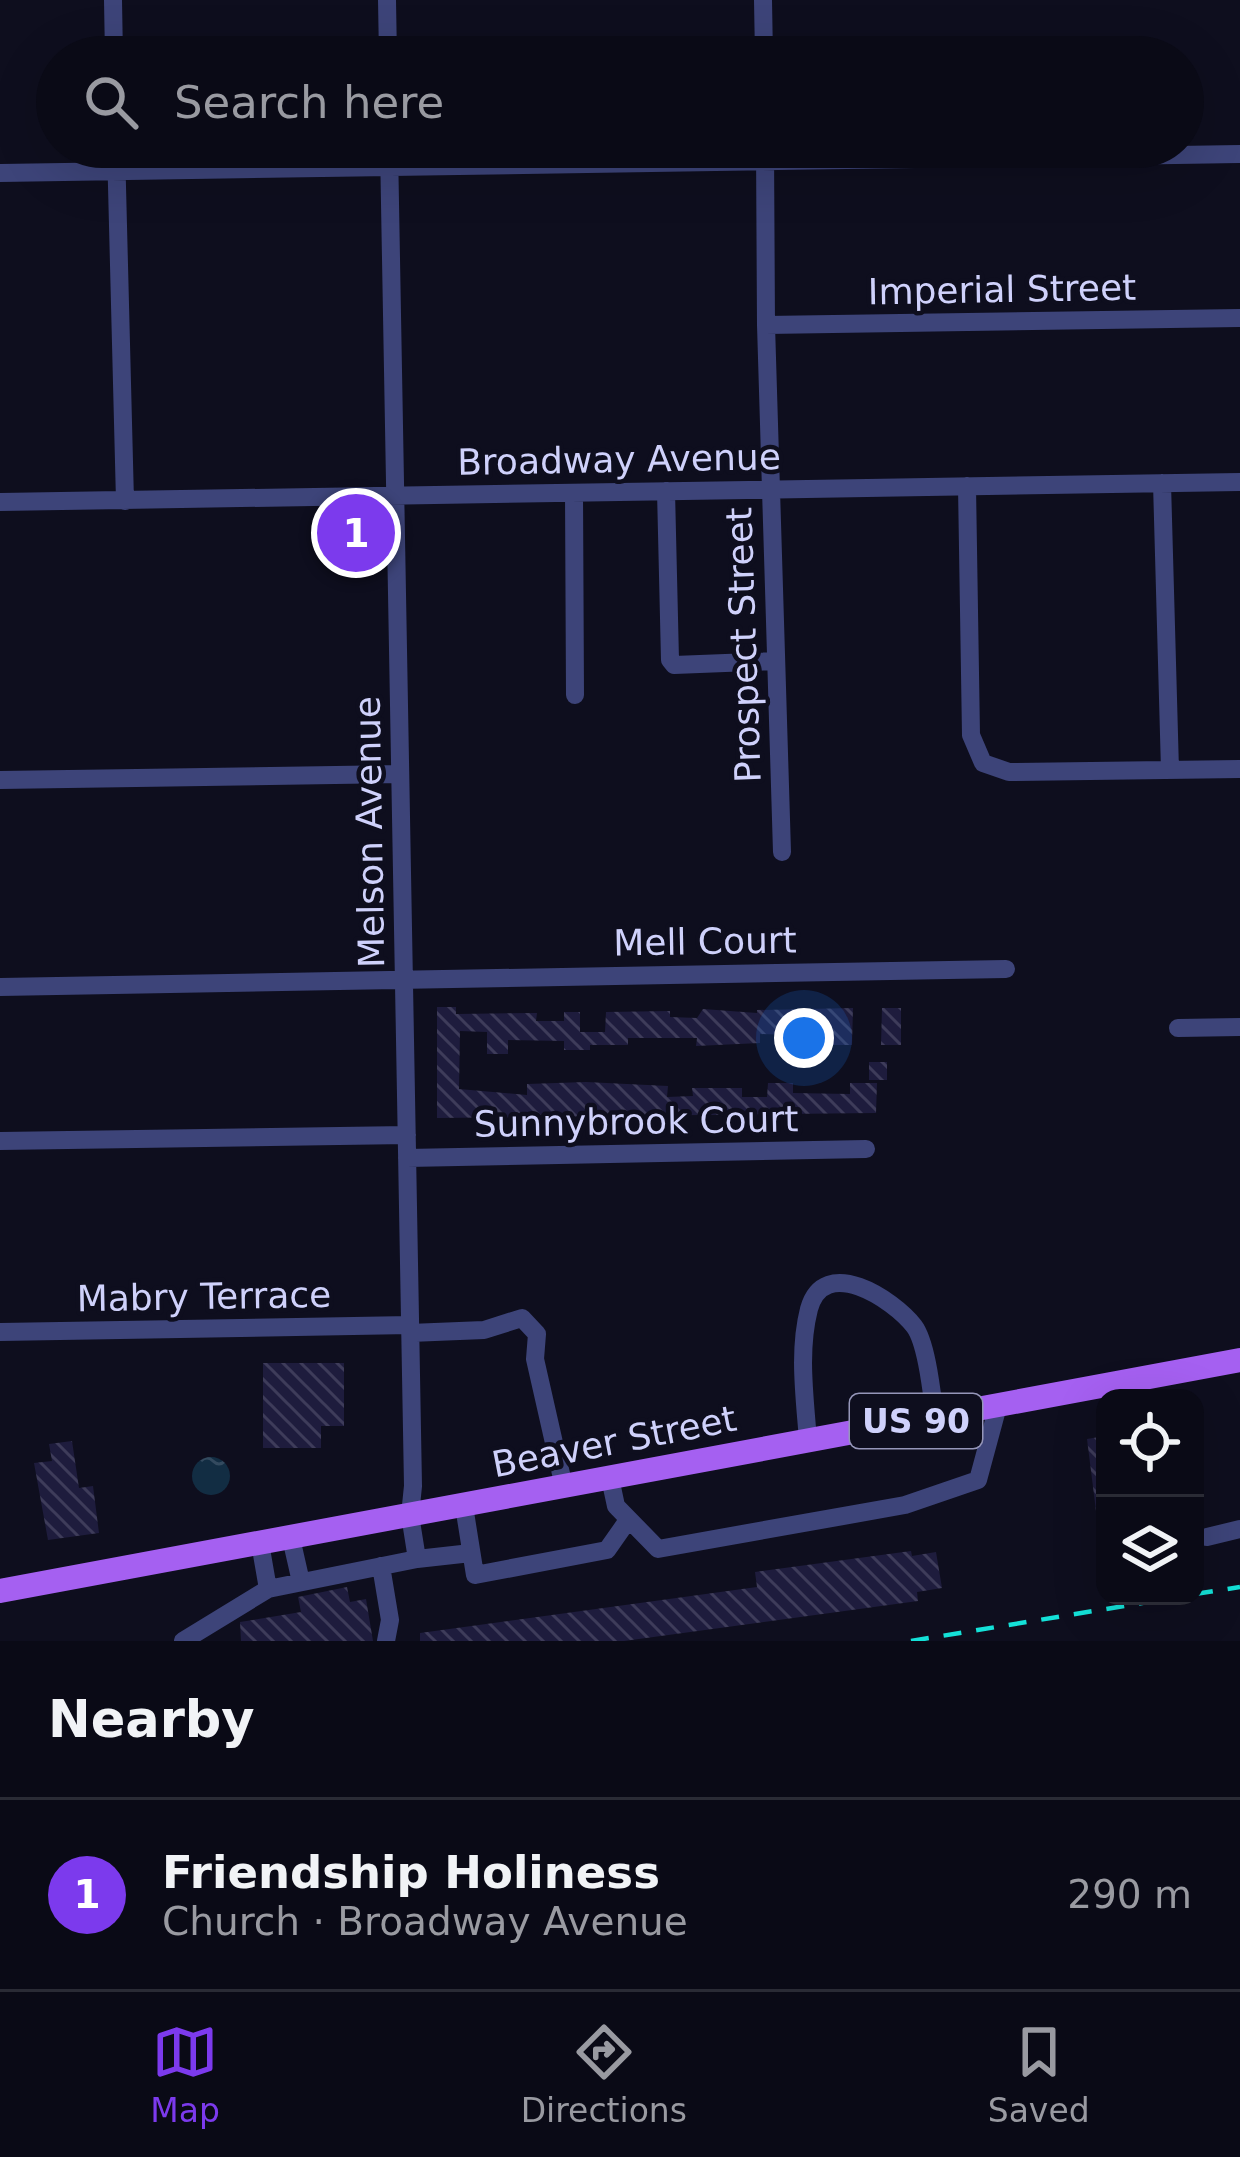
<!DOCTYPE html>
<html lang="en">
<head>
<meta charset="utf-8">
<style>
  :root { --surface:#0a0a16; --page:#13131f; --text:#f1f3f6; --muted:#999aa1; --line:#2a2b35; --accent:#7c3aed }
  body { margin:0; font-family:"DejaVu Sans",sans-serif; background:var(--page); color:var(--text) }
  .controls { position:absolute; right:36px; bottom:36px; display:grid; overflow:hidden; border-radius:24px; box-shadow:0 12px 48px #0002 }
  .controls button { width:108px; height:108px; display:grid; place-items:center; padding:0; border:0; border-bottom:3px solid var(--line); background:var(--surface); color:var(--text); font:60px sans-serif }
  .you { position:absolute; left:804px; top:1038px; width:42px; height:42px; margin:-30px; border:9px solid #fff; border-radius:50%; background:#1a73e8; box-shadow:0 0 0 18px #1a73e833 }
  .badge { display:grid; place-items:center; width:78px; height:78px; border-radius:50%; background:var(--accent); color:#fff; font-size:39px; font-weight:700 }
  .pin { position:absolute; translate:-50% -50%; border:6px solid #fff; box-shadow:0 3px 12px #0006 }
  .list { margin:0; padding:0; list-style:none }
  h2 { display:flex; justify-content:space-between; align-items:center; height:156px; margin:0; padding:0 48px; font-size:51px }
  h2 small { font-size:39px; font-weight:400; color:var(--muted) }
  .list li { display:grid; grid-template-columns:78px 1fr auto; gap:36px; align-items:center; box-sizing:border-box; height:192px; padding:0 48px; border-top:3px solid var(--line) }
  .list b { display:block; font-size:45px; white-space:nowrap }
  .list p { margin:0; font-size:39px; white-space:nowrap; color:var(--muted) }
  .list em { font-size:39px; font-style:normal; color:var(--muted) }
  .icon { flex:none; width:66px; height:66px; fill:none; stroke:currentColor; stroke-width:2; stroke-linecap:round; stroke-linejoin:round }
  .map { position:relative; flex:none; width:1240px; height:1641px; overflow:hidden }
  .search { position:absolute; background:var(--surface); box-shadow:0 12px 48px #0002; left:36px; right:36px; top:36px; height:132px; display:flex; align-items:center; gap:30px; box-sizing:border-box; padding:0 42px; border-radius:66px; color:var(--muted); font-size:45px }
  .sheet { height:348px; background:var(--surface) }
  nav { display:flex; justify-content:space-around; align-items:center; box-sizing:border-box; height:168px; border-top:3px solid var(--line); background:var(--surface); font-size:33px; color:var(--muted) }
  nav a { display:grid; justify-items:center; gap:6px }
  nav .on { color:var(--accent) }
  .map>svg:first-child { display:block }
</style>
</head>
<body>
<div class="map">
<svg width="1240" height="1641" viewBox="0 0 1240 1641">
  <defs>
    <pattern id="water-ripples" width="26" height="14" patternUnits="userSpaceOnUse" patternTransform="scale(3)"><rect width="26" height="14" fill="#122d43"/><path d="M2 4q2-2 4 0t4 0M15 11q2-2 4 0t4 0" fill="none" stroke="#334a5f"/></pattern>
    <pattern id="building-back-hatch" width="6" height="6" patternUnits="userSpaceOnUse" patternTransform="scale(3)"><rect width="6" height="6" fill="#1e1c3d"/><path d="M-1 5l2 2M0 0l6 6M5-1l2 2" fill="none" stroke="#3e3c5a"/></pattern>
  </defs>
  <rect width="100%" height="100%" fill="#0e0e1e"/>
  <path fill="url(#water-ripples)" d="M192 1476a19 19 0 1 1 38 0a19 19 0 1 1-38 0Z"/>
  <path fill="url(#building-back-hatch)" d="M 437,1007 L 456,1007 L 456,1014 L 537,1013 L 536,1021 L 564,1021 L 564,1012 L 580,1012 L 580,1032 L 605,1032 L 606,1012 L 670,1011 L 670,1017 L 697,1018 L 703,1009 L 757,1013 L 757,1010 L 853,1008 L 852,1045 L 828,1045 L 828,1040 L 790,1039 L 790,1035 L 760,1034 L 760,1043 L 696,1046 L 697,1038 L 628,1038 L 628,1045 L 590,1045 L 590,1050 L 564,1050 L 564,1041 L 508,1040 L 508,1054 L 487,1054 L 487,1032 L 460,1031 L 459,1089 L 527,1095 L 527,1084 L 586,1082 L 668,1086 L 667,1097 L 693,1096 L 692,1088 L 742,1088 L 742,1097 L 767,1097 L 768,1083 L 793,1083 L 793,1093 L 850,1094 L 850,1083 L 877,1083 L 876,1113 L 437,1118 Z
    M 882,1008 L 901,1008 L 901,1045 L 881,1045 Z
    M 869,1062 L 887,1062 L 887,1080 L 869,1080 Z
    M 263,1363 L 344,1363 L 344,1426 L 321,1426 L 321,1448 L 263,1448 Z
    M 1105,1436 L 1105,1518 L 1097,1519 L 1087,1439 Z
    M 72,1441 L 79,1488 L 93,1486 L 99,1533 L 48,1540 L 34,1463 L 52,1461 L 49,1444 Z
    M 911,1551 L 912,1556 L 936,1552 L 942,1588 L 917,1592 L 918,1601 L 624,1641 L 420,1641 L 420,1633 L 757,1587 L 755,1572 Z
    M 347,1587 L 350,1602 L 366,1599 L 373,1641 L 241,1641 L 240,1622 L 301,1612 L 298,1597 Z"/>
  <g fill="none" stroke-linecap="round" stroke-linejoin="round">
    <path stroke="#3d4479" stroke-width="18" d="M 113,0 L 114,57
      M 387,0 L 388,57
      M 763,0 L 764,57
      M 116,147 L 125,501
      M 765,147 L 766,325 L 782,852
      M 0,173 L 1240,154
      M 766,325 L 1240,318
      M 1162,483 L 1170,770
      M 967,486 L 971,735 L 983,763 L 1009,772 L 1240,769
      M 666,491 L 670,660 L 674,665 L 776,661
      M 574,493 L 575,695
      M 0,502 L 1240,482
      M 0,780 L 400,774
      M 0,987 L 1006,969
      M 1178,1028 L 1240,1027
      M 0,1141 L 407,1135
      M 407,1158 L 866,1149
      M 0,1332 L 410,1325
      M 410,1333 L 484,1330 L 522,1318 L 537,1334 L 535,1359 L 564,1487
      M 808,1441 C 805,1398 798,1352 809,1309 C 824,1254 893,1299 914,1326 C 927,1343 932,1395 935,1417
      M 610,1478 L 616,1506 L 658,1549 L 905,1505 L 978,1480 L 998,1406
      M 464,1506 L 475,1575 L 607,1550 L 628,1520
      M 1207,1537 L 1240,1529
      M 291,1538 L 301,1582
      M 260,1543 L 268,1589 L 417,1559 L 410,1515 L 413,1486 L 389,147
      M 417,1559 L 471,1553
      M 381,1566 L 390,1620 L 386,1641
      M 183,1641 L 268,1589"/>
    <path stroke="#a560f1" stroke-width="24" d="M 0,1591 L 1240,1360"/>
    <path stroke="#14e1d8" stroke-width="4.5" stroke-dasharray="18 15" stroke-linecap="butt" d="M 1195,1594 L 1240,1587
      M 911,1641 L 1185,1596"/>
  </g>
  <g text-anchor="middle" stroke-width="9" stroke-linejoin="round" paint-order="stroke">
    <rect fill="#0e0e1e" stroke="#9596b9" stroke-width="3" x="850" y="1394" width="132" height="54" rx="9"/>
    <g font-size="33" font-weight="bold" fill="#cfd1fb">
      <text x="916" y="1433">US 90</text>
    </g>
    <g font-size="36" fill="#cfd1fb" stroke="#0e0e1e">
      <text transform="translate(1002 289) rotate(-1)" y="13">Imperial Street</text>
      <text transform="translate(619 459) rotate(-1)" y="13">Broadway Avenue</text>
      <text transform="translate(743 645) rotate(-92)" y="13">Prospect Street</text>
      <text transform="translate(369 832) rotate(-91)" y="13">Melson Avenue</text>
      <text transform="translate(705 941) rotate(-1)" y="13">Mell Court</text>
      <text transform="translate(636 1121) rotate(-1)" y="13">Sunnybrook Court</text>
      <text transform="translate(204 1296) rotate(-1)" y="13">Mabry Terrace</text>
      <text transform="translate(614 1441) rotate(-11)" y="13">Beaver Street</text>
    </g>
  </g>
</svg>
<div class="controls">
<button><svg class="icon" aria-label="locate" viewBox="0 0 24 24"><circle cx="12" cy="12" r="6"/><path d="M12 2v4M12 18v4M2 12h4M18 12h4"/></svg></button>
<button><svg class="icon" aria-label="layers" viewBox="0 0 24 24"><path d="M12 4l9 5-9 5-9-5zM3 14l9 5 9-5"/></svg></button>
</div>
<div class="you"></div>
<div class="pin badge" style="left:356px;top:533px">1</div>
<div class="search"><svg class="icon" aria-label="search" viewBox="0 0 24 24"><circle cx="10" cy="10" r="6"/><path d="M15 15l6 6"/></svg>Search here</div>
</div>
<section class="sheet">
<h2>Nearby<small></small></h2>
<ul class="list">
<li><span class="badge">1</span><div><b>Friendship Holiness</b><p>Church · Broadway Avenue</p></div><em>290 m</em></li>
</ul>
</section>
<nav>
<a class="on"><svg class="icon" aria-label="map" viewBox="0 0 24 24"><path d="M3 6l6-2 6 2 6-2v14l-6 2-6-2-6 2zM9 4v14M15 6v14"/></svg>Map</a>
<a><svg class="icon" aria-label="directions" viewBox="0 0 24 24"><path d="M12 3l9 9-9 9-9-9zM9 14v-3h6M13 9l2 2-2 2"/></svg>Directions</a>
<a><svg class="icon" aria-label="saved" viewBox="0 0 24 24"><path d="M7 4h10v16l-5-4-5 4z"/></svg>Saved</a>
</nav>
</body>
</html>
